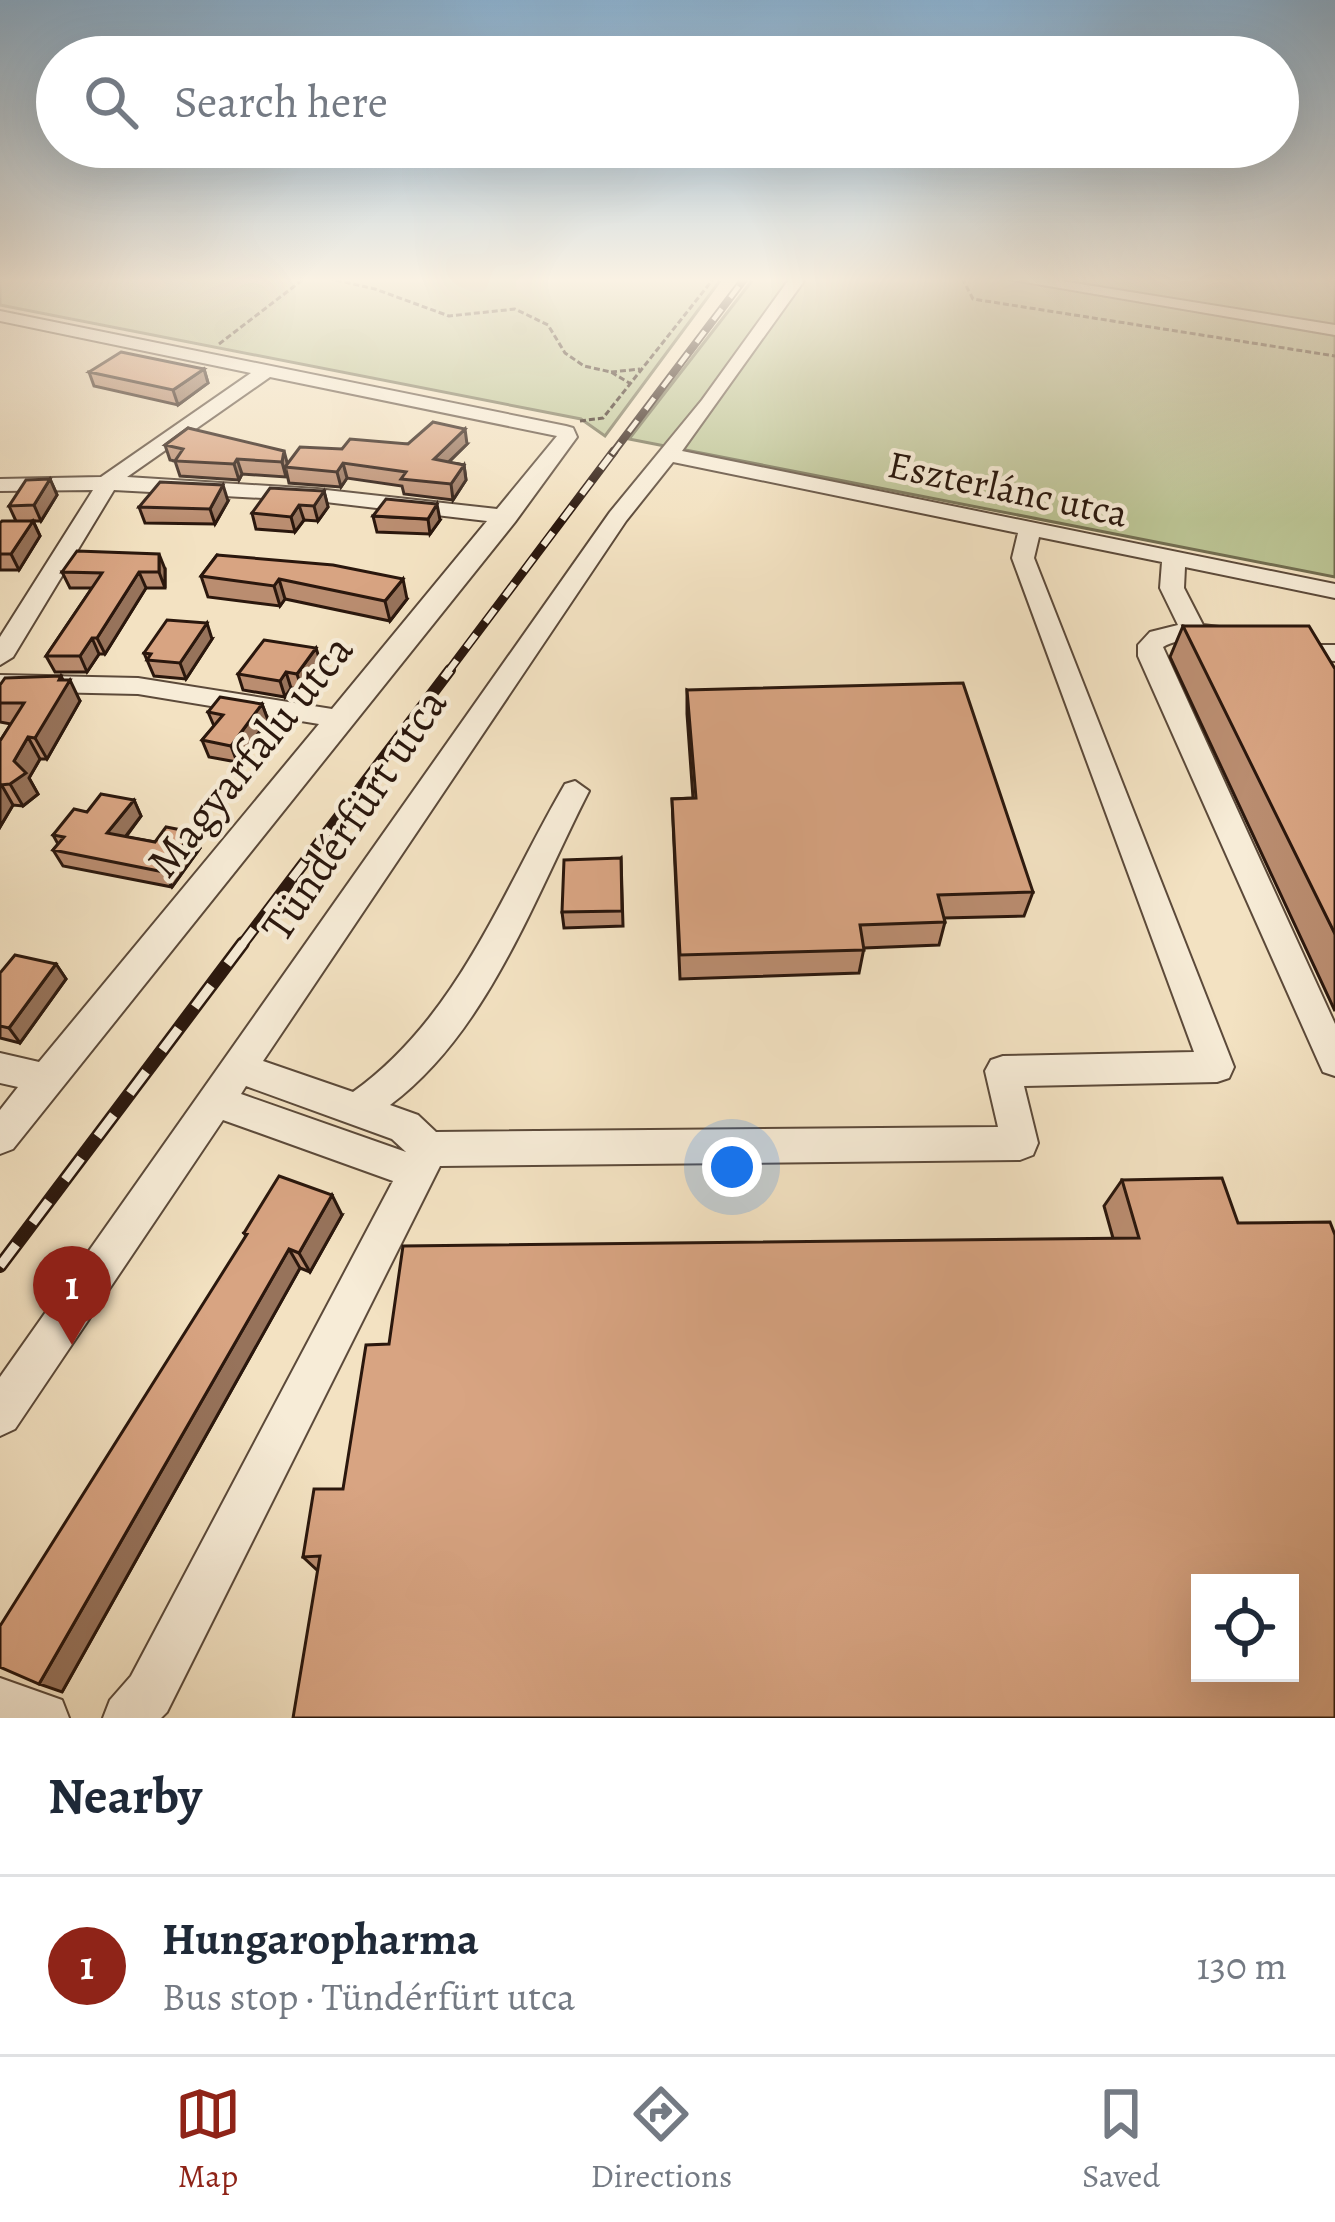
<!DOCTYPE html>
<html lang="en">
<head>
<meta charset="utf-8">
<style>
  :root { --surface:#fff; --page:#f6f6f7; --text:#1f2937; --muted:#747a83; --line:#e0e1e3; --accent:#8f2418 }
  body { margin:0; font-family:Alegreya,serif; background:var(--page); color:var(--text) }
  .controls { position:absolute; right:36px; bottom:36px; display:grid; overflow:hidden; border-radius:0px; box-shadow:0 12px 48px #0002 }
  .controls button { width:108px; height:108px; display:grid; place-items:center; padding:0; border:0; border-bottom:3px solid var(--line); background:var(--surface); color:var(--text); font:60px sans-serif }
  .you { position:absolute; left:732px; top:1167px; width:42px; height:42px; margin:-30px; border:9px solid #fff; border-radius:50%; background:#1a73e8; box-shadow:0 0 0 18px #1a73e833 }
  .badge { display:grid; place-items:center; width:78px; height:78px; border-radius:50%; background:var(--accent); color:#fff; font-size:39px; font-weight:700 }
  .pin { position:absolute; translate:-50% -99px; filter:drop-shadow(0 3px 6px #0008) }
  .pin::after { content:''; position:absolute; top:63px; width:42px; height:36px; background:inherit; clip-path:polygon(0 0,100% 0,50% 100%) }
  .list { margin:0; padding:0; list-style:none }
  h2 { display:flex; justify-content:space-between; align-items:center; height:156px; margin:0; padding:0 48px; font-size:51px }
  h2 small { font-size:39px; font-weight:400; color:var(--muted) }
  .list li { display:grid; grid-template-columns:78px 1fr auto; gap:36px; align-items:center; box-sizing:border-box; height:180px; padding:0 48px; border-top:3px solid var(--line) }
  .list b { display:block; font-size:45px; white-space:nowrap }
  .list p { margin:0; font-size:39px; white-space:nowrap; color:var(--muted) }
  .list em { font-size:39px; font-style:normal; color:var(--muted) }
  .icon { flex:none; width:66px; height:66px; fill:none; stroke:currentColor; stroke-width:2; stroke-linecap:round; stroke-linejoin:round }
  .map { position:relative; flex:none; width:1335px; height:1718px; overflow:hidden }
  .search { position:absolute; background:var(--surface); box-shadow:0 12px 48px #0002; left:36px; right:36px; top:36px; height:132px; display:flex; align-items:center; gap:30px; box-sizing:border-box; padding:0 42px; border-radius:66px; color:var(--muted); font-size:45px }
  .sheet { height:336px; background:var(--surface) }
  nav { display:flex; justify-content:space-around; align-items:center; box-sizing:border-box; height:168px; border-top:3px solid var(--line); background:var(--surface); font-size:33px; color:var(--muted) }
  nav a { display:grid; justify-items:center; gap:6px }
  nav .on { color:var(--accent) }
  .map>svg:first-child { display:block }
</style>
</head>
<body>
<div class="map">
<svg width="1335" height="1718" viewBox="0 0 1335 1718">
  <rect width="100%" height="100%" fill="#f3e2c2"/>
  <filter id="stains"><feTurbulence type="fractalNoise" baseFrequency=".00167" numOctaves="4"/><feColorMatrix values="0 0 0 0 .2 0 0 0 0 .09 0 0 0 0 .02 0 0 0 .5 -.17"/></filter>
  <radialGradient id="worn" r=".72"><stop offset=".6" stop-color="#630" stop-opacity="0"/><stop offset="1" stop-color="#630" stop-opacity=".3"/></radialGradient>
  <path fill="#bbc393" stroke="#726d50" stroke-width="3" d="M 0,278 L 722,278 L 605,436 L 581,419 L 0,305 Z
    M 754,278 L 1335,278 L 1335,577 L 629,439 Z"/>
  <g fill="none" stroke-linecap="round" stroke-linejoin="round">
    <defs>
      <path id="minor" d="M 790,278 L 806,278 L 682,451 L 1335,584 L 1335,598 L 1185,567 L 1184,588 L 1203,625 L 1227,628 L 1230,633 C 1212,648 1183,634 1163,647 L 1335,1024 L 1335,1076 L 1323,1072 L 1318,1061 L 1138,656 L 1138,645 L 1150,632 L 1178,625 L 1160,588 L 1162,562 L 1039,537 L 1034,558 L 1234,1067 L 1229,1078 L 1217,1082 L 1024,1086 L 1038,1143 L 1033,1155 L 1020,1160 L 440,1166 L 167,1712 L 161,1718 L 103,1718 L 110,1700 L 131,1676 L 393,1181 L 223,1120 L 15,1429 L 0,1436 L 0,1377 L 610,512 L 702,400 ZM 673,462 L 1018,533 L 1012,558 L 1194,1052 L 1003,1056 L 991,1060 L 985,1071 L 998,1127 L 436,1132 L 418,1115 L 390,1105 C 488,1032 535,896 589,791 L 575,781 L 565,784 C 502,892 458,1017 353,1092 L 263,1061 L 626,521 ZM 246,1086 L 392,1139 L 406,1152 L 241,1094 Z
        M 1002,278 L 1043,278 L 1335,325 L 1335,335 Z
        M 0,311 L 566,426 L 573,428 L 577,437 L 515,522 L 13,1149 L 0,1154 L 0,1110 L 18,1087 L 0,1083 L 0,1053 L 39,1062 L 319,724 L 138,694 L 0,691 L 0,675 L 138,678 L 332,709 L 487,521 L 317,501 L 114,490 L 13,657 L 0,665 L 0,637 L 93,490 L 0,491 L 0,479 L 101,477 L 251,373 L 0,321 ZM 270,377 L 557,436 L 497,509 L 317,489 L 127,477 Z
        M 1314,645 L 1335,645 L 1335,661 L 1305,659 L 1301,653 L 1305,647 Z
        M 0,1678 L 62,1700 L 69,1718 L 0,1718 Z"/>
    </defs>
    <use href="#minor" stroke="#5c4a3a" stroke-width="4"/>
    <path stroke="#2a170d" stroke-width="3" stroke-dasharray="6 3" stroke-linecap="butt" d="M 327,278 L 375,289 L 449,316 L 515,309 L 548,325 L 565,353 L 584,366 L 611,372 L 631,384
      M 962,278 L 973,299 L 1335,356
      M 219,344 L 305,278
      M 611,372 L 640,369
      M 580,421 L 603,418 L 714,278"/>
    <use href="#minor" fill="#f7ecd7" fill-rule="evenodd"/>
    <defs>
      <path id="rail-far3" d="M 612,454 L 745,278"/>
      <path id="rail-far2" d="M 447,673 L 614,451"/>
      <path id="rail-far1" d="M 241,946 L 450,670"/>
      <path id="rail" d="M 0,1266 L 243,943"/>
    </defs>
    <use href="#rail-far3" stroke="#2a170d" stroke-width="8"/>
    <use href="#rail-far2" stroke="#2a170d" stroke-width="9"/>
    <use href="#rail-far1" stroke="#2a170d" stroke-width="12"/>
    <use href="#rail" stroke="#2a170d" stroke-width="14"/>
    <use href="#rail-far3" stroke="#f7ecd7" stroke-width="4.5" stroke-dasharray="14" stroke-linecap="butt"/>
    <use href="#rail-far2" stroke="#f7ecd7" stroke-width="6" stroke-dasharray="16" stroke-linecap="butt"/>
    <use href="#rail-far1" stroke="#f7ecd7" stroke-width="8" stroke-dasharray="21" stroke-linecap="butt"/>
    <use href="#rail" stroke="#f7ecd7" stroke-width="9" stroke-dasharray="27" stroke-linecap="butt"/>
  </g>
  <path fill="#ba8d70" stroke="#2a170d" stroke-width="3" d="M 204,369 L 208,383 L 178,405 L 94,386 L 89,372 Z
    M 188,428 L 287,464 L 342,449 L 408,444 L 467,444 L 449,462 L 464,465 L 466,480 L 453,500 L 404,494 L 402,486 L 347,478 L 341,487 L 289,483 L 287,474 L 286,477 L 242,474 L 239,480 L 180,476 L 175,461 L 170,460 L 165,445 Z
    M 50,479 L 57,495 L 41,521 L 33,521 L 40,536 L 19,570 L 0,570 L 0,523 L 16,521 L 9,506 Z
    M 324,491 L 328,507 L 318,521 L 304,520 L 295,532 L 256,529 L 252,513 Z
    M 228,501 L 215,524 L 145,523 L 139,507 Z
    M 373,516 L 440,520 L 430,534 L 377,532 Z
    M 217,555 L 407,599 L 390,621 L 285,599 L 280,606 L 208,597 L 201,576 Z
    M 165,569 L 165,588 L 146,588 L 105,654 L 99,654 L 87,672 L 55,672 L 46,656 L 92,588 L 70,588 L 62,572 Z
    M 1183,626 L 1335,669 L 1335,1011 L 1170,657 Z
    M 212,639 L 186,679 L 154,676 L 144,653 Z
    M 321,664 L 302,690 L 291,688 L 285,697 L 243,690 L 238,674 Z
    M 63,680 L 80,701 L 47,759 L 40,759 L 29,778 L 38,794 L 23,806 L 13,805 L 0,827 L 0,741 L 11,724 L 0,722 L 0,685 Z
    M 687,690 L 1033,892 L 1024,916 L 944,918 L 945,922 L 939,945 L 864,948 L 859,973 L 680,979 L 672,799 L 693,798 L 687,714 Z
    M 262,704 L 268,720 L 237,762 L 209,757 L 202,740 L 214,726 L 208,712 Z
    M 134,800 L 141,816 L 126,837 L 155,842 L 192,832 L 200,848 L 172,887 L 63,866 L 53,850 L 58,844 L 53,835 L 87,812 Z
    M 621,858 L 623,926 L 564,928 L 562,912 Z
    M 56,964 L 66,979 L 20,1043 L 0,1038 L 0,973 Z
    M 1122,1180 L 1238,1223 L 317,1570 L 303,1557 L 343,1489 L 389,1344 L 1113,1238 L 1104,1206 Z
    M 342,1215 L 310,1272 L 300,1268 L 62,1692 L 246,1236 L 244,1233 Z"/>
  <path fill="#97735b" stroke="#2a170d" stroke-width="3" d="M 204,369 L 208,383 L 178,405 L 173,390 Z
    M 465,429 L 467,444 L 436,474 L 434,459 Z
    M 284,451 L 288,466 L 285,467 L 286,477 L 282,462 Z
    M 237,459 L 242,474 L 239,480 L 234,464 Z
    M 343,463 L 347,478 L 341,487 L 337,472 Z
    M 464,465 L 466,480 L 453,500 L 451,484 Z
    M 50,479 L 57,495 L 41,521 L 34,505 Z
    M 223,485 L 228,501 L 215,524 L 210,509 Z
    M 324,491 L 328,507 L 318,521 L 314,506 Z
    M 437,504 L 440,520 L 430,534 L 428,519 Z
    M 299,505 L 304,520 L 295,532 L 291,517 Z
    M 33,521 L 40,536 L 19,570 L 11,554 Z
    M 159,554 L 165,569 L 165,588 L 159,572 Z
    M 139,572 L 146,588 L 105,654 L 97,638 Z
    M 279,579 L 285,599 L 280,606 L 274,586 Z
    M 403,579 L 407,599 L 390,621 L 385,601 Z
    M 207,623 L 212,639 L 186,679 L 180,663 Z
    M 92,638 L 99,654 L 87,672 L 80,656 Z
    M 316,648 L 321,664 L 302,690 L 297,674 Z
    M 286,672 L 291,688 L 285,697 L 280,681 Z
    M 61,676 L 66,686 L 70,680 L 80,701 L 47,759 L 35,738 Z
    M 262,704 L 268,720 L 237,762 L 231,746 Z
    M 28,737 L 40,759 L 29,778 L 38,794 L 23,806 L 10,784 L 14,761 Z
    M 1,784 L 13,805 L 0,827 L 0,785 Z
    M 134,800 L 141,816 L 116,849 L 107,833 Z
    M 192,832 L 200,848 L 172,887 L 164,872 Z
    M 56,964 L 66,979 L 20,1043 L 9,1028 Z
    M 332,1195 L 342,1215 L 310,1272 L 299,1253 Z
    M 289,1249 L 300,1268 L 62,1692 L 39,1684 Z"/>
  <path fill="#d8a482" stroke="#2a170d" stroke-width="3" fill-rule="evenodd" d="M 121,352 L 204,369 L 173,390 L 89,372 Z
    M 433,422 L 465,429 L 434,459 L 464,465 L 451,484 L 401,479 L 406,472 L 343,463 L 337,472 L 285,467 L 300,447 L 342,449 L 350,439 L 408,444 Z
    M 188,428 L 284,451 L 282,462 L 237,459 L 234,464 L 175,461 L 183,449 L 165,445 Z
    M 50,479 L 34,505 L 9,506 L 26,480 Z
    M 160,482 L 223,485 L 210,509 L 139,507 Z
    M 270,488 L 324,491 L 314,506 L 299,505 L 291,517 L 252,513 Z
    M 386,499 L 437,504 L 428,519 L 373,516 Z
    M 2,521 L 33,521 L 11,554 L 0,554 L 0,523 Z
    M 77,551 L 159,554 L 159,572 L 139,572 L 97,638 L 92,638 L 80,656 L 46,656 L 102,573 L 62,572 Z
    M 217,555 L 333,565 L 403,579 L 385,601 L 279,579 L 274,586 L 201,576 Z
    M 167,620 L 207,623 L 180,663 L 147,660 L 151,654 L 144,653 Z
    M 1183,626 L 1309,626 L 1335,669 L 1335,934 Z
    M 264,640 L 316,648 L 297,674 L 286,672 L 280,681 L 238,674 Z
    M 61,676 L 59,680 L 70,680 L 35,738 L 28,737 L 14,761 L 26,773 L 10,784 L 0,785 L 0,741 L 24,703 L 0,703 L 0,685 L 5,678 Z
    M 963,683 L 1033,892 L 938,895 L 945,922 L 860,925 L 864,950 L 680,955 L 672,799 L 696,798 L 687,690 Z
    M 220,697 L 262,704 L 231,746 L 202,740 L 223,715 L 208,712 Z
    M 101,794 L 134,800 L 107,833 L 155,842 L 166,827 L 192,832 L 164,872 L 53,850 L 64,837 L 53,835 L 74,809 L 87,812 Z
    M 621,858 L 622,911 L 562,912 L 564,860 Z
    M 15,955 L 56,964 L 9,1028 L 0,1026 L 0,973 Z
    M 279,1176 L 332,1195 L 299,1253 L 289,1249 L 39,1684 L 0,1667 L 0,1626 L 247,1234 L 244,1233 Z
    M 1222,1178 L 1238,1223 L 1330,1222 L 1335,1235 L 1335,1718 L 293,1718 L 320,1556 L 303,1557 L 314,1489 L 343,1489 L 366,1345 L 389,1344 L 403,1246 L 1139,1238 L 1122,1180 ZM 1200,1583 L 1290,1583 L 1290,1673 L 1200,1673 Z"/>
  <linearGradient id="sky" x2="0" y2="1"><stop stop-color="#8cb6d8"/><stop offset="0.54" stop-color="#faf2e4"/><stop offset="1" stop-color="#faf2e4" stop-opacity="0"/></linearGradient>
  <rect width="1335" height="519" fill="url(#sky)"/>
  <g text-anchor="middle" stroke-width="9" stroke-linejoin="round" paint-order="stroke">
    <g font-size="39" fill="#2a170d" stroke="#f7ecd7">
      <text transform="translate(1008 488) rotate(12)" y="14">Eszterlánc utca</text>
    </g>
    <g font-size="45" fill="#2a170d" stroke="#f7ecd7">
      <text transform="translate(249 755) rotate(-51)" y="16">Magyarfalu utca</text>
      <text transform="translate(353 814) rotate(-56)" y="16">Tündérfürt utca</text>
    </g>
  </g>
  <rect width="100%" height="100%" filter="url(#stains)"/>
  <rect width="100%" height="100%" fill="url(#worn)"/>
</svg>
<div class="controls">
<button><svg class="icon" aria-label="locate" viewBox="0 0 24 24"><circle cx="12" cy="12" r="6"/><path d="M12 2v4M12 18v4M2 12h4M18 12h4"/></svg></button>
</div>
<div class="you"></div>
<div class="pin badge" style="left:72px;top:1345px">1</div>
<div class="search"><svg class="icon" aria-label="search" viewBox="0 0 24 24"><circle cx="10" cy="10" r="6"/><path d="M15 15l6 6"/></svg>Search here</div>
</div>
<section class="sheet">
<h2>Nearby<small></small></h2>
<ul class="list">
<li><span class="badge">1</span><div><b>Hungaropharma</b><p>Bus stop · Tündérfürt utca</p></div><em>130 m</em></li>
</ul>
</section>
<nav>
<a class="on"><svg class="icon" aria-label="map" viewBox="0 0 24 24"><path d="M3 6l6-2 6 2 6-2v14l-6 2-6-2-6 2zM9 4v14M15 6v14"/></svg>Map</a>
<a><svg class="icon" aria-label="directions" viewBox="0 0 24 24"><path d="M12 3l9 9-9 9-9-9zM9 14v-3h6M13 9l2 2-2 2"/></svg>Directions</a>
<a><svg class="icon" aria-label="saved" viewBox="0 0 24 24"><path d="M7 4h10v16l-5-4-5 4z"/></svg>Saved</a>
</nav>
</body>
</html>
